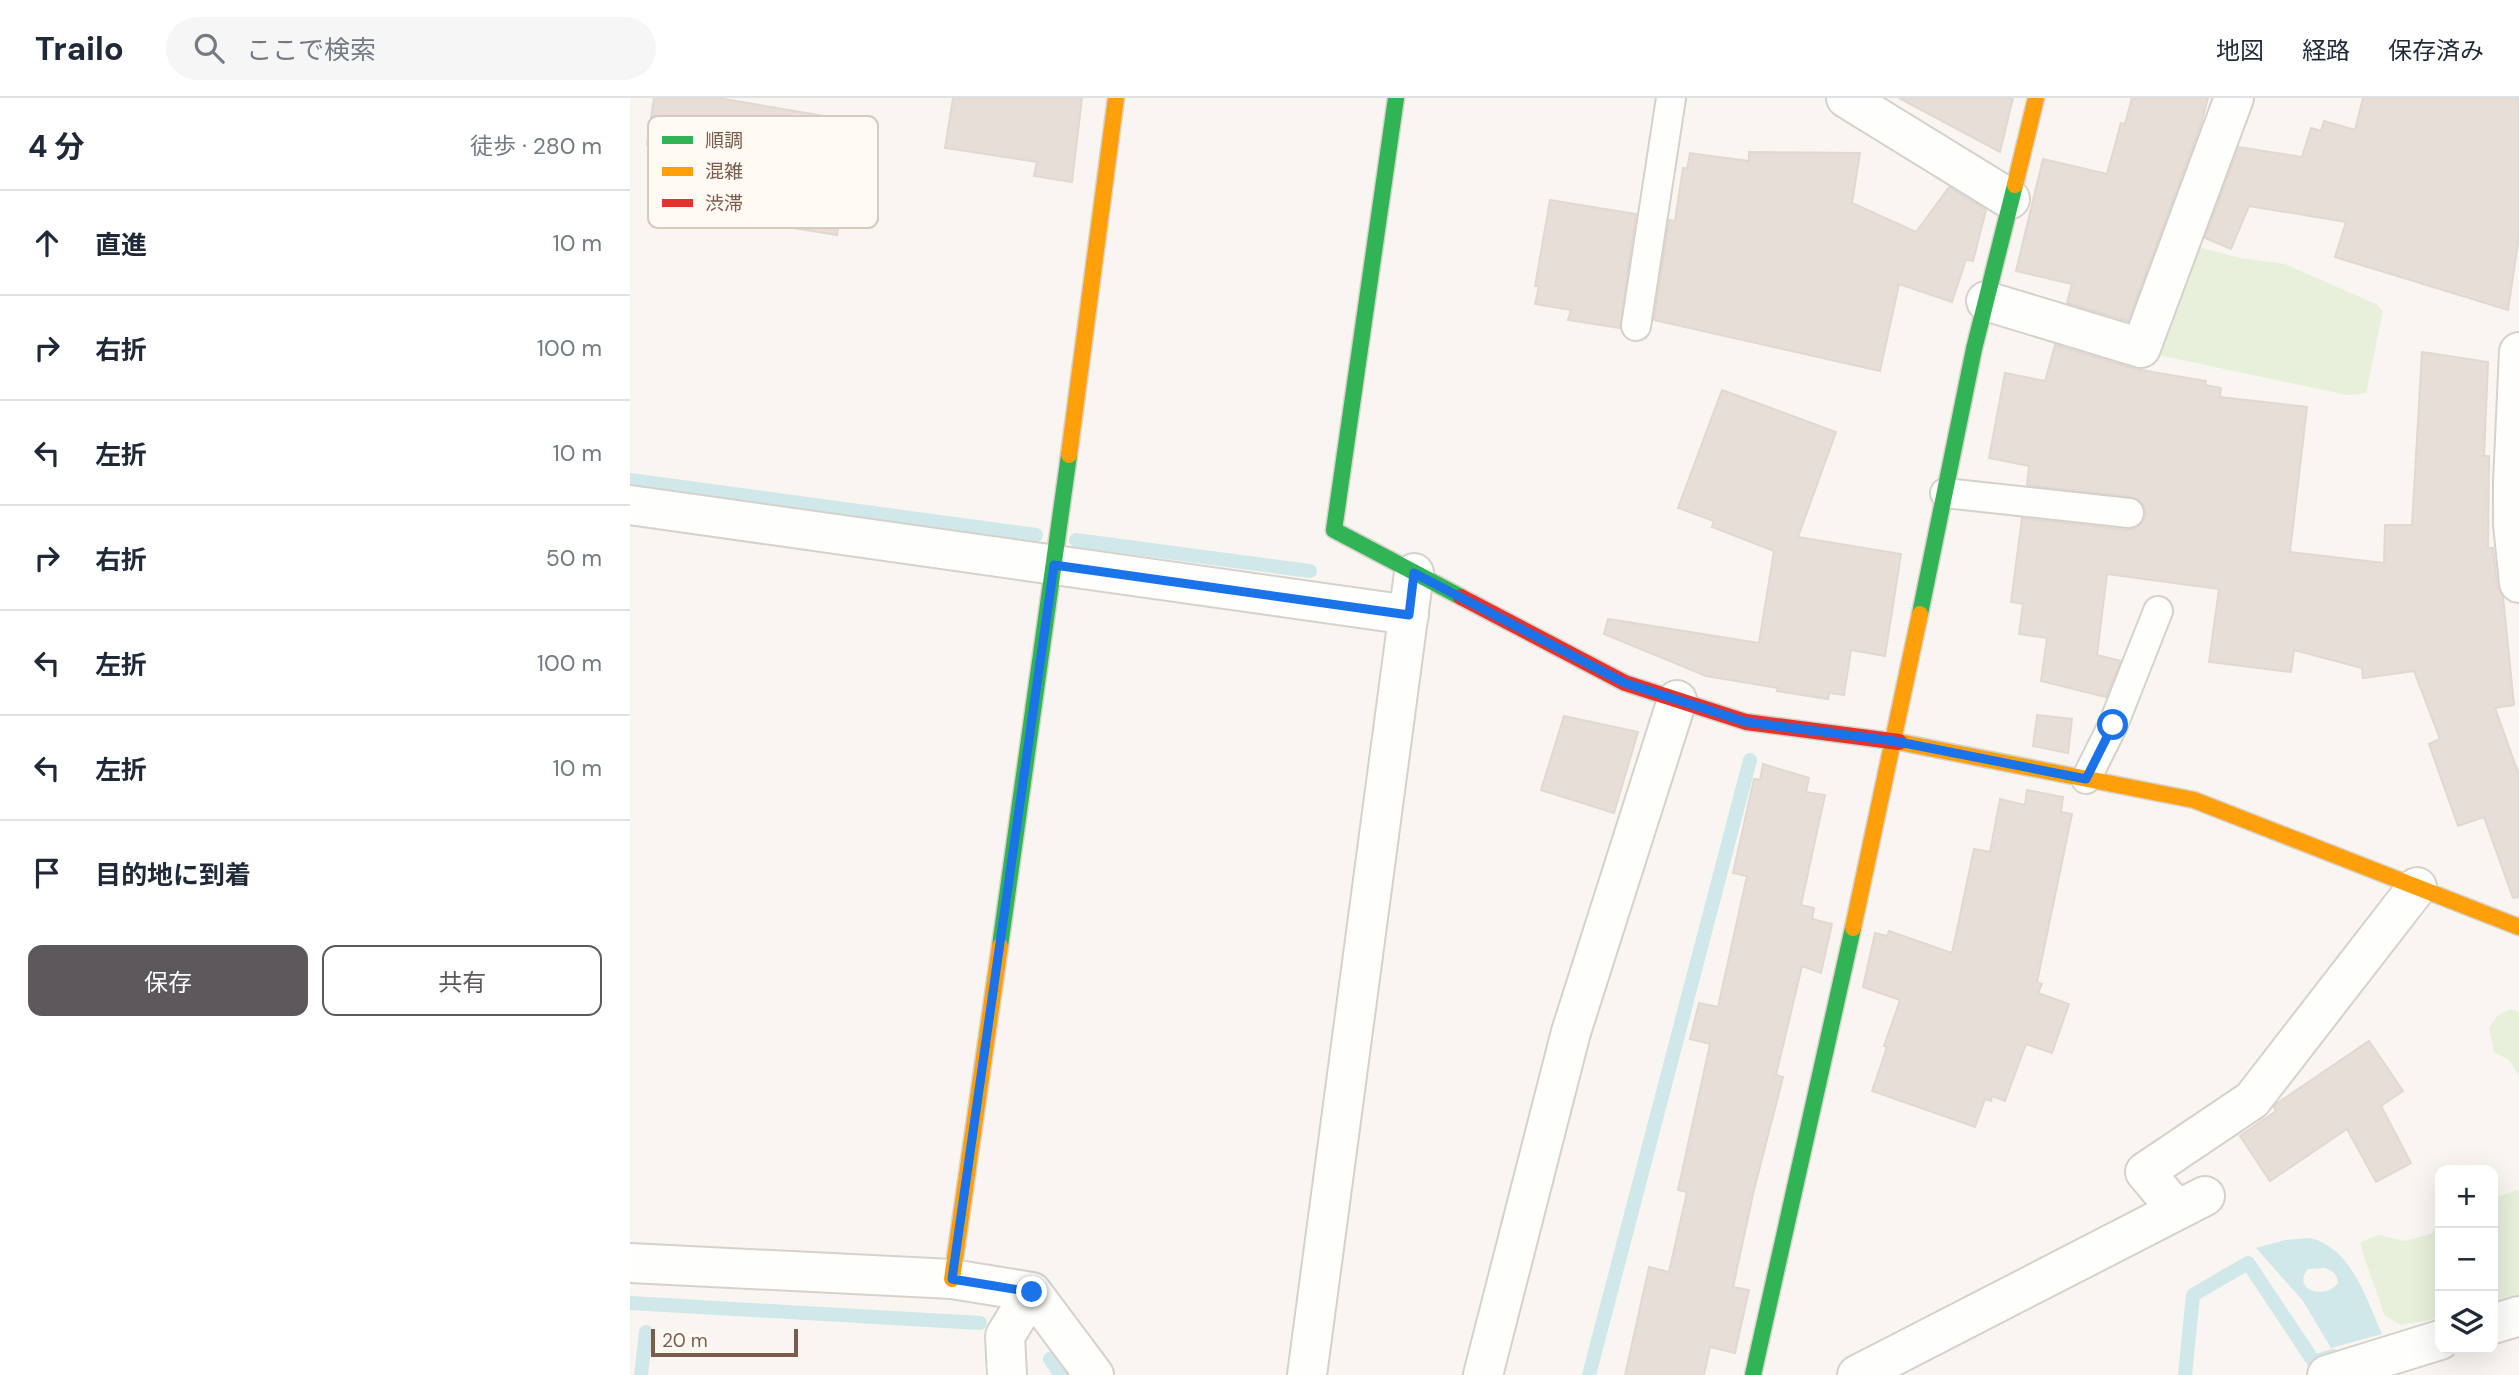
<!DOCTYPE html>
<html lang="ja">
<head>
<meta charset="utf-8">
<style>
  :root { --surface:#fff; --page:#f6f6f7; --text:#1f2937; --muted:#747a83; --line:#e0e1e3; --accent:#5c585b }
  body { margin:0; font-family:"DM Sans","Noto Sans JP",sans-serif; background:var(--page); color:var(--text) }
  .controls { position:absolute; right:21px; bottom:21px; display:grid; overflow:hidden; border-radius:14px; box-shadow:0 7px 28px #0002 }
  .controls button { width:63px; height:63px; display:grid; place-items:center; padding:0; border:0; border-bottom:2px solid var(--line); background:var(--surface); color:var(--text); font:35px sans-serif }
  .scale { position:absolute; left:21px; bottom:18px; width:147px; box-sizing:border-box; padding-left:7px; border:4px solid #7a5c4d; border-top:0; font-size:19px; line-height:24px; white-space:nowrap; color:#7a5c4d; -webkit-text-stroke:5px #fffaf3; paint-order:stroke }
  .stop { position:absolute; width:21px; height:21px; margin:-16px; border:5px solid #1a73e8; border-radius:50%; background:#fff }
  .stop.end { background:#1a73e8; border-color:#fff; box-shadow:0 2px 7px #0008 }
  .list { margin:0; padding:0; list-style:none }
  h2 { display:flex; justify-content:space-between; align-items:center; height:91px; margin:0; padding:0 28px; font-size:30px }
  h2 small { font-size:23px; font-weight:400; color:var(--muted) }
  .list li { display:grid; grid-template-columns:46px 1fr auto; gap:21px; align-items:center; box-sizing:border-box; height:105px; padding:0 28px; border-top:2px solid var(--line) }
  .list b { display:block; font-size:26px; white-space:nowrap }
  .list em { font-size:23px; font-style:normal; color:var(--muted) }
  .actions { display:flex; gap:14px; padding:21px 28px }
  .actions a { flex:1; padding:16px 0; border:2px solid var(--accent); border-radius:14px; text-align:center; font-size:24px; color:var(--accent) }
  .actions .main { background:var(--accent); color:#fff }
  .icon { flex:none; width:38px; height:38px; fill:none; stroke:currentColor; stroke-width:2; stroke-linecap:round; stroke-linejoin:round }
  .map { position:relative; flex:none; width:1889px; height:1277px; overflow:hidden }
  header { display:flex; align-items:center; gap:42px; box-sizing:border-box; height:98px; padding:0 35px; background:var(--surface); border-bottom:2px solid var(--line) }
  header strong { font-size:33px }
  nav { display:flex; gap:38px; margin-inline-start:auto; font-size:24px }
  .search { width:490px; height:63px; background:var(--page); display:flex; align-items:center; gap:18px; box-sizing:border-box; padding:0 24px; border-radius:38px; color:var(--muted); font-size:26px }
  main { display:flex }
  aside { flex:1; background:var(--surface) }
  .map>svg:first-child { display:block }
</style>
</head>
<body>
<header>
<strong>Trailo</strong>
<div class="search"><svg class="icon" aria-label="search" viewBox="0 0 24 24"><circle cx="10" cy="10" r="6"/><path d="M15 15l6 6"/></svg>ここで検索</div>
<nav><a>地図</a><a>経路</a><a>保存済み</a></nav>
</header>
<main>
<aside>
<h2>4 分<small>徒歩 · 280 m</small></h2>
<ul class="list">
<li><svg class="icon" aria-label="ahead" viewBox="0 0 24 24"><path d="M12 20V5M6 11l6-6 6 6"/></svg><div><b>直進</b></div><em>10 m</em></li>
<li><svg class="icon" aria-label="right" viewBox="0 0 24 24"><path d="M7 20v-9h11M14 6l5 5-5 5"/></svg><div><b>右折</b></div><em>100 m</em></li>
<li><svg class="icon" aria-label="left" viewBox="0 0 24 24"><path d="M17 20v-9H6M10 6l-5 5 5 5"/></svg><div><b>左折</b></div><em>10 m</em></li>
<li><svg class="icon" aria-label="right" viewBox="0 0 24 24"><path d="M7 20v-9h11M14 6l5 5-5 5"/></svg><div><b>右折</b></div><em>50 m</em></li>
<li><svg class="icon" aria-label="left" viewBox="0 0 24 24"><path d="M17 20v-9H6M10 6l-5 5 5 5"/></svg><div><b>左折</b></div><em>100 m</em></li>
<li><svg class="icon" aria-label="left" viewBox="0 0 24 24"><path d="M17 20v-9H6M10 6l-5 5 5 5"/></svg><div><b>左折</b></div><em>10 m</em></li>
<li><svg class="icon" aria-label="arrive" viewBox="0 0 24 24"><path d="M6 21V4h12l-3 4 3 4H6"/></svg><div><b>目的地に到着</b></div></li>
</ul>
<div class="actions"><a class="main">保存</a><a>共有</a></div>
</aside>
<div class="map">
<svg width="1889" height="1277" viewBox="0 0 1889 1277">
  <rect width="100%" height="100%" fill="#f9f5f0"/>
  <path fill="#e7f0db" d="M 1556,146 L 1610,160 L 1655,166 L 1746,206 L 1753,213 L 1736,295 L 1717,297 L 1519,255 Z
    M 1881,911 L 1889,914 L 1889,978 L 1879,962 L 1864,954 L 1859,930 L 1868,917 Z
    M 1889,1092 L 1889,1199 L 1863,1209 L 1863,1100 Z
    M 1810,1121 L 1810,1220 L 1771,1227 L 1754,1217 C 1747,1191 1736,1170 1730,1144 L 1749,1137 L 1775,1143 L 1801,1136 Z"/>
  <path fill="#d0e8ea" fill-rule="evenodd" d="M 1680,1140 C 1722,1150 1736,1201 1752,1236 L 1701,1250 L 1673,1203 L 1626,1150 L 1655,1142 ZM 1695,1170 C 1704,1174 1707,1176 1708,1185 C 1694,1203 1661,1191 1678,1171 Z"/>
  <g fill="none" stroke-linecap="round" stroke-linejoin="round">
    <path stroke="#d0e8ea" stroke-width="14" d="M 0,382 L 406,437
      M 446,442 L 680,473
      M 0,1205 L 350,1225
      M 420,1261 L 431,1277
      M 11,1277 L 16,1234
      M 959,1277 L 1120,662
      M 1555,1277 L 1563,1197 L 1618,1165 L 1684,1264 L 1703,1258"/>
  </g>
  <path fill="#e6ded7" stroke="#e2d8d2" stroke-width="2" d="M 24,0 L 88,0 L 230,24 L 218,106 L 212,106 L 207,137 L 120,123 L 122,112 L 113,111 L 120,64 L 17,47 Z
    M 323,0 L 452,0 L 442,84 L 404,78 L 407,64 L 315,50 Z
    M 1269,0 L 1383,0 L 1370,54 Z
    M 1502,0 L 1578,0 L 1571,26 L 1498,223 L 1437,205 L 1442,186 L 1386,173 L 1413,61 L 1477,76 L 1491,25 L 1495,26 Z
    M 1733,0 L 1889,0 L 1889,138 L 1878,212 L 1705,159 L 1716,124 L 1619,108 L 1601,151 L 1575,140 L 1609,49 L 1672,59 L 1681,30 L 1691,33 L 1694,23 L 1725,32 Z
    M 1119,54 L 1230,55 L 1222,105 L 1286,134 L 1319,89 L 1356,112 L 1343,163 L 1336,162 L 1322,204 L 1269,186 L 1250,273 L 1024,222 L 1039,122 L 1045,123 L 1053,70 L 1057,71 L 1060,55 L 1119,63 Z
    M 920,102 L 1006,116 L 990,230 L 938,222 L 941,212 L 905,206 L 909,188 L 905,188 Z
    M 1425,247 L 1505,271 L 1576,283 L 1575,287 L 1591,290 L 1590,299 L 1677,309 L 1660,454 L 1754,465 L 1755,427 L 1782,427 L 1792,254 L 1858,264 L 1854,358 L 1859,358 L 1858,450 L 1863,450 L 1867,487 L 1873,499 L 1884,607 L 1865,610 L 1889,677 L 1889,799 L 1883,800 L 1854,719 L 1828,728 L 1799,646 L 1810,641 L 1784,573 L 1733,580 L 1732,570 L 1664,552 L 1661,574 L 1579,564 L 1589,491 L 1477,476 L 1467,557 L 1491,563 L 1476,599 L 1411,583 L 1417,540 L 1389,536 L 1393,506 L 1381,504 L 1392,420 L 1498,432 L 1505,430 L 1512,425 L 1516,416 L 1514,408 L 1509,402 L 1501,399 L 1397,387 L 1399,368 L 1359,360 L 1375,275 L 1415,283 Z
    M 1092,292 L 1206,334 L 1168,439 L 1271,456 L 1255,558 L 1221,552 L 1214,597 L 1199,595 L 1198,601 L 1147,593 L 1148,590 L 1076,578 L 974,536 L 978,521 L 1129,545 L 1144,453 L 1082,429 L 1084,423 L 1048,410 Z
    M 1407,617 L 1442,621 L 1438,655 L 1403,648 Z
    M 934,618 L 1008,634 L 984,715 L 911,692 Z
    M 1133,666 L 1179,680 L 1176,694 L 1195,697 L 1171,807 L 1184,810 L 1182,821 L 1202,826 L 1191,875 L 1172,868 L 1146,977 L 1153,979 L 1124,1092 L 1103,1189 L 1119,1192 L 1105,1255 L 1080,1249 L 1074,1277 L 995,1277 L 1019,1169 L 1039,1174 L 1057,1094 L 1048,1092 L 1080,946 L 1060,941 L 1069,905 L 1088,909 L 1117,778 L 1103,775 L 1124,681 L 1130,682 Z
    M 1397,692 L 1433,699 L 1431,714 L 1442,716 L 1407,884 L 1412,886 L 1408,895 L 1439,906 L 1422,955 L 1396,946 L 1375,1003 L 1362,998 L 1361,1003 L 1355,1001 L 1345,1029 L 1242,993 L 1257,949 L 1254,948 L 1270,902 L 1233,889 L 1245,835 L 1257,838 L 1259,833 L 1322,855 L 1344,751 L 1360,754 L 1370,701 L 1395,707 Z
    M 1739,943 L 1773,993 L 1751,1008 L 1781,1065 L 1746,1084 L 1717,1031 L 1640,1083 L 1610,1038 L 1646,1013 L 1644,1009 L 1646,1006 Z"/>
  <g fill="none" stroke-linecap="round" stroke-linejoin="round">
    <defs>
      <path id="lane" d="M 1006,228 L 1041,0
        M 1315,395 L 1499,415
        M 1456,681 L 1483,627 L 1528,513"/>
      <path id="street" d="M 1216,0 L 1380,101
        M 1356,203 L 1511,250 L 1604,0
        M 1889,254 L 1883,384 L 1883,426 L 1889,485
        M 0,407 L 779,517
        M 1547,1112 L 1515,1074 L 1622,1002 L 1787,789
        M 0,1165 L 322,1181 L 402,1194 L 464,1277
        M 1863,1226 L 1889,1218
        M 377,1277 L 375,1238 L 402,1194
        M 677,1277 L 784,475
        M 853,1277 L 941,934 L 1047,602
        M 1227,1277 L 1575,1098
        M 1697,1277 L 1810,1242"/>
      <path id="fast" d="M 766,0 L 704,432 L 831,499
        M 1290,516 L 1344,251 L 1385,87
        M 370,848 L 439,357
        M 1123,1277 L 1223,830"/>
      <path id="slow" d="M 1385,87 L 1406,0
        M 439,357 L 486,0
        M 1269,644 L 1564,702 L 1889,829
        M 1223,830 L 1290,516
        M 322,1181 L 370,848"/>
      <path id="jam" d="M 831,499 L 995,585 L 1116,624 L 1269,644"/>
    </defs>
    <use href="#lane" stroke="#d7d1cb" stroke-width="32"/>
    <use href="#street" stroke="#d7d1cb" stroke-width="42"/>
    <use href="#fast" stroke="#d9d2cb" stroke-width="19"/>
    <use href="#slow" stroke="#d9d2cb" stroke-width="19"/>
    <use href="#jam" stroke="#d9d2cb" stroke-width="19"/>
    <use href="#lane" stroke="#fefefd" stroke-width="28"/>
    <use href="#street" stroke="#fefefd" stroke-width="38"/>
    <use href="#fast" stroke="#30b455" stroke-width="16"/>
    <use href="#slow" stroke="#ff9f0a" stroke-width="16"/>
    <use href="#jam" stroke="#e5322d" stroke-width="16"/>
  </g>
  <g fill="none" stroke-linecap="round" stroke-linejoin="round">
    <path stroke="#1a73e8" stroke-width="9" d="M 402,1194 L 322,1181 L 424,467 L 779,517 L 784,475 L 995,585 L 1116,624 L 1264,643 L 1456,681 L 1483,627"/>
  </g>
  <rect x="18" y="18" width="230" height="112" rx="10" fill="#fffaf3" stroke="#d7cbc1" stroke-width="2"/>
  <rect x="32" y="38" width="31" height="8" fill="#30b455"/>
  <rect x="32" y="69" width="31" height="9" fill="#ff9f0a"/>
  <rect x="32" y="101" width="31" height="8" fill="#e5322d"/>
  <g font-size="19" fill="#7a5c4d">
    <text x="75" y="49">順調</text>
    <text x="75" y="80">混雑</text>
    <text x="75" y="112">渋滞</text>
  </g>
</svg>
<div class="controls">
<button>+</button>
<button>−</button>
<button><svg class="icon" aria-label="layers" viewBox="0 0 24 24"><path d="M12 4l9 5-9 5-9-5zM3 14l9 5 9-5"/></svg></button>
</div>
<div class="scale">20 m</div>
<div class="stop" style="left:1483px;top:627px"></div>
<div class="stop end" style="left:402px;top:1194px"></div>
</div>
</main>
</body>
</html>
